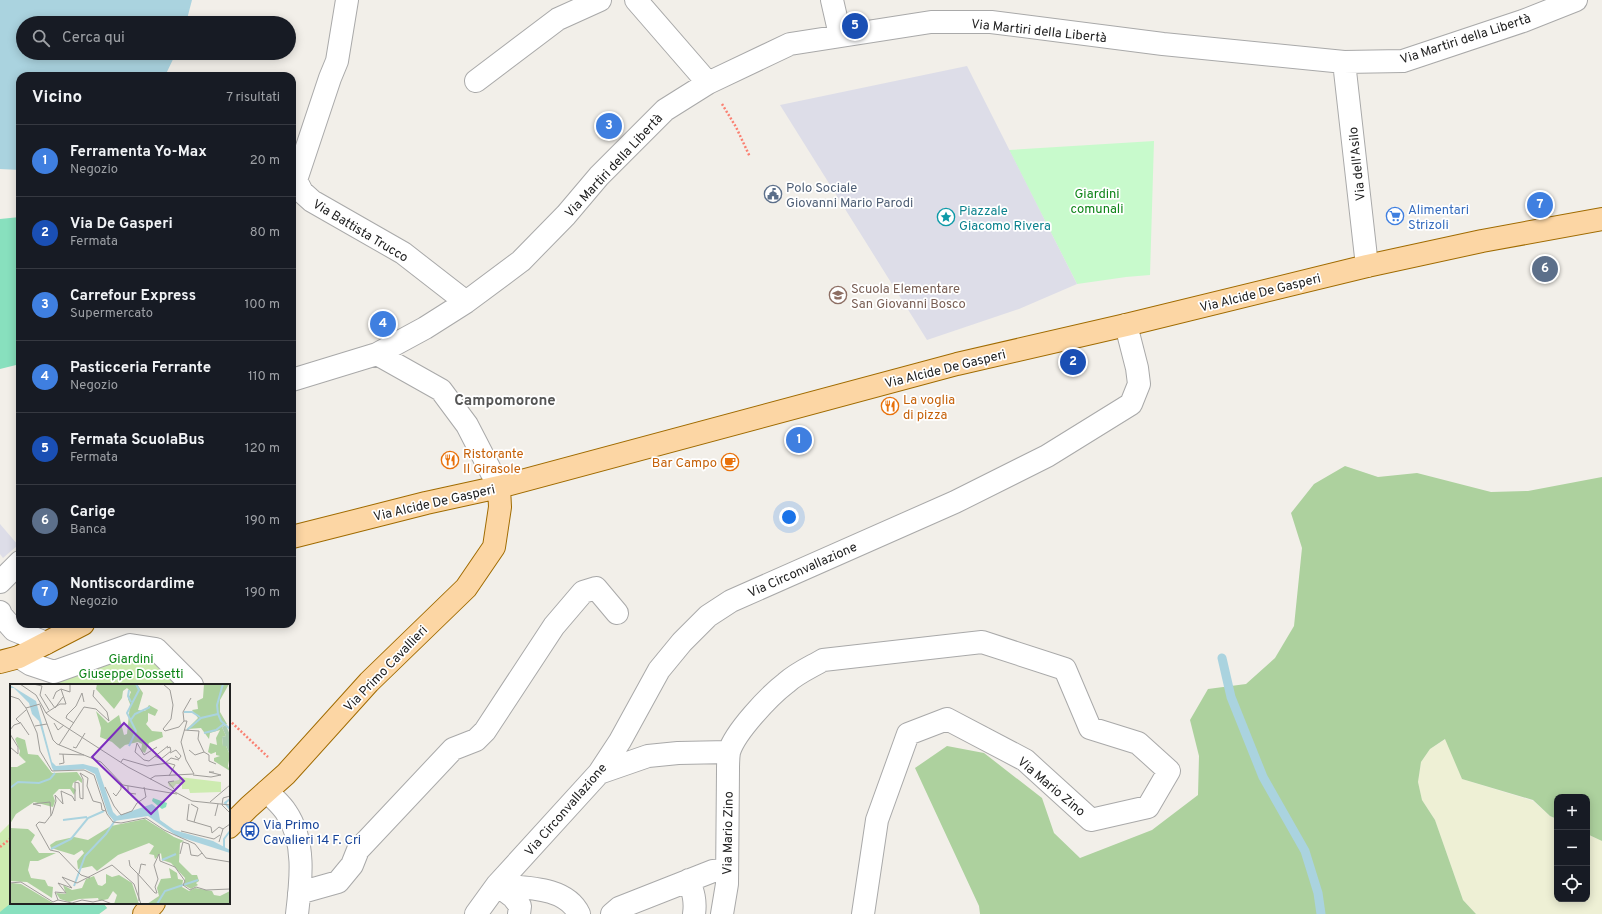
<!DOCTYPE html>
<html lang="it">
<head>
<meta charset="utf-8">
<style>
  :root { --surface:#171b24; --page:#242831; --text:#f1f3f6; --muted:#9ea1a6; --line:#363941; --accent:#db2777 }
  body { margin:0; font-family:Overpass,sans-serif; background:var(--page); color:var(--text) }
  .controls { position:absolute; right:12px; bottom:12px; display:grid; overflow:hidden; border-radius:8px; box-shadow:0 2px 10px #0003 }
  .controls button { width:36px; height:36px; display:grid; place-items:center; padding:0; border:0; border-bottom:1px solid var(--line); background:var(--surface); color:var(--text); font:20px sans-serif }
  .you { position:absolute; left:789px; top:517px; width:14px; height:14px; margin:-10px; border:3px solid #fff; border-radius:50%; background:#1a73e8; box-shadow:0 0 0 6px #1a73e833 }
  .badge { display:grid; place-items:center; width:26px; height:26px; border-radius:50%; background:var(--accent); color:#fff; font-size:13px; font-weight:700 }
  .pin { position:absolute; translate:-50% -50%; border:2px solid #fff; box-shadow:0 1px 4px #0006 }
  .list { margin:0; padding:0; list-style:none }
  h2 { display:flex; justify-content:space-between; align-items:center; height:52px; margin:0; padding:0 16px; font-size:17px }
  h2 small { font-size:13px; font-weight:400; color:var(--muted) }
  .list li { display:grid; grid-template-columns:26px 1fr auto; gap:12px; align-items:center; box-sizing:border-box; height:72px; padding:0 16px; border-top:1px solid var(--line) }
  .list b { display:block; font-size:15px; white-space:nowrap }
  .list p { margin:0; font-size:13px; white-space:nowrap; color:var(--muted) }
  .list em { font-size:13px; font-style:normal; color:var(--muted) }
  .icon { flex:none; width:22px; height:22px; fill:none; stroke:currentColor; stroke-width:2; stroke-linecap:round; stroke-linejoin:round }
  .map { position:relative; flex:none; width:1602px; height:914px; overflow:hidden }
  .search { position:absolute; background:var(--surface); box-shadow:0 2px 10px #0003; left:16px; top:16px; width:280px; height:44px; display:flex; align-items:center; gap:10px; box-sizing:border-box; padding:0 14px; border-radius:22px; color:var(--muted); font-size:15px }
  .panel { position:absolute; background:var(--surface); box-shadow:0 2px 10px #0003; left:16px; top:72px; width:280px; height:556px; border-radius:12px }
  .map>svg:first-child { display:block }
</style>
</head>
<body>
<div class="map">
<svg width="1602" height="914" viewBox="0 0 1602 914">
  <rect width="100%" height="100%" fill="#f2efe9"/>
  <path fill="#eef0d5" d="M 1446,739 L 1462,779 L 1533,801 L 1550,816 L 1557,819 L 1557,899 L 1587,899 L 1587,834 L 1602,841 L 1602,914 L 1476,914 L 1463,900 L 1435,820 L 1422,800 L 1418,782 L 1421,762 L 1430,749 Z"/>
  <path fill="#cdebb0" d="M 130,645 L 192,685 L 52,685 L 54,672 Z
    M 11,822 L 11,903 L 103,903 L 107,908 L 99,914 L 0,914 L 0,833 Z"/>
  <path fill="#add19e" d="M 1345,466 L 1378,477 L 1417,473 L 1491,492 L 1528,491 L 1602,477 L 1602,841 L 1587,834 L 1587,797 L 1557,797 L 1557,819 L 1550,816 L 1533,800 L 1462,779 L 1445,739 L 1430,749 L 1421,762 L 1418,782 L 1422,800 L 1435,820 L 1463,900 L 1476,914 L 980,914 L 979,906 L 915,768 L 947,746 L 984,753 L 1042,798 L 1054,833 L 1080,858 L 1152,830 L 1198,795 L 1199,756 L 1190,720 L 1208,689 L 1246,684 L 1275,658 L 1294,626 L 1302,548 L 1291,513 L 1314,484 Z"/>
  <path fill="#c8facc" d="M 1154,141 L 1150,275 L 1126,277 L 1077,284 L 1009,150 Z"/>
  <path fill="#88e0be" d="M 20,217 L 20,364 L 0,369 L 0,219 Z
    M 11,903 L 103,903 L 107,908 L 99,914 L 0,914 L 0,912 Z"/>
  <path fill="#dddde8" d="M 967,66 L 1077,284 L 1019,309 L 927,340 L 780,105 Z
    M 0,524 L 18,545 L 3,558 L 0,554 Z"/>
  <path fill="#aad3df" d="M 0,0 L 192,0 L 186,23 L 23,23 L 23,53 L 176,53 L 165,76 L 20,76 L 20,170 L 0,169 Z"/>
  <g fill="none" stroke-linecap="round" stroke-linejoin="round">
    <path stroke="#aad3df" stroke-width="9" d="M 1222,658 L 1231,697 L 1263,777 L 1305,851 L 1318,893 L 1321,914"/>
    <defs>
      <path id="minor" d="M 347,0 L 337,61 L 330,78 L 296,180 L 302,192 L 312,201 L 403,253 L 466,302
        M 636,0 L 708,83
        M 832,0 L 840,35
        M 1344,62 L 1367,266
        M 476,81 L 558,19 L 600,0
        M 377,354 L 441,390 L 467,425 L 499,487
        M 292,380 L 377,354 L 425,328 L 466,302 L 521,261 L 566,215 L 599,176 L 665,110 L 708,83 L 790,44 L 931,22 L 991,22 L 1163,44 L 1344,62 L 1403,61 L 1523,21 L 1576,0
        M 0,582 L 20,562
        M 0,612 L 1,615 L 14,630 L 46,643
        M 19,657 L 30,664 L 54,672 L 130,645 L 156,649 L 192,685
        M 599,773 L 648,756 L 678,753 L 729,752
        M 267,791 C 273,798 281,804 286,812 C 306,841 301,881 297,914
        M 689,880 C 693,892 696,901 694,914
        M 497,885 C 524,888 566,886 579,914
        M 497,885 L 513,897 L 520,906 L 519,914
        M 299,893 L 338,882 L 352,865 L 358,850 L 453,749 L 476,740 L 485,731 L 554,626 L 583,592 L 596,588 L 617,613
        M 476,914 L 497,885 L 599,773 L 620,741 L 659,670 L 682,642 L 708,616 L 731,601 L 955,502 L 1047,456 L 1131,404 L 1139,384 L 1137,368 L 1126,325
        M 612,914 L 619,908 L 713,871 L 727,870
        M 722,914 L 727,884 L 728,771 C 728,765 728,758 729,752 C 735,732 769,696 786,683 C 797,673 811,667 823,660 L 982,642 L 1065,669 L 1090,728 L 1138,743 L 1169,771 L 1148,807 L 1091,820 L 1025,760 L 947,719 L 908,734 L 877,820 L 863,914"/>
      <path id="major" d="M 292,537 L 426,503 L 499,487 L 957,364 L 1126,325 L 1367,266 L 1482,241 L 1602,219
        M 0,662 L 19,657 L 83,624
        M 229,827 L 249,807 L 286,774 L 369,682 L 466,588 L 494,547 L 500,507 L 499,487
        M 144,914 L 154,903"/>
    </defs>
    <use href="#minor" stroke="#a9a9a9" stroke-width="24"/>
    <use href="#major" stroke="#a06b00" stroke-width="24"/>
    <path stroke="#fa8072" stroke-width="2.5" stroke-dasharray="2 2" stroke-linecap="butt" d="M 722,104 L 736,127 L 750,157
      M 229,720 L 268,757
      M 0,847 L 11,838"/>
    <use href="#minor" stroke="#fff" stroke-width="22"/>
    <use href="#major" stroke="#fcd6a4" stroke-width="22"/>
  </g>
  <defs>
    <symbol id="civic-ring" viewBox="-11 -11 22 22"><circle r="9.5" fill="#fff" stroke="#5c6f8a" stroke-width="1.5"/><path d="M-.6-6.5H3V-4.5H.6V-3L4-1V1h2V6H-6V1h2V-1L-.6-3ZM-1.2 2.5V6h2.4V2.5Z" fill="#5c6f8a"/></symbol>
    <symbol id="supermarket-ring" viewBox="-11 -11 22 22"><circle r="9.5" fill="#fff" stroke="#3f7fe0" stroke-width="1.5"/><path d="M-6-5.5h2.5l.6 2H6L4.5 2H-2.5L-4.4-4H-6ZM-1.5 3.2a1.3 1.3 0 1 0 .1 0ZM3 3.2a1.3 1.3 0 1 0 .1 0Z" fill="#3f7fe0"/></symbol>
    <symbol id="sight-ring" viewBox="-11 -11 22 22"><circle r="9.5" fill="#fff" stroke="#0f9aa8" stroke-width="1.5"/><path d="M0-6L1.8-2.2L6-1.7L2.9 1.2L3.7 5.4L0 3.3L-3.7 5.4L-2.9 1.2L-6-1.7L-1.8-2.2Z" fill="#0f9aa8"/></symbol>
    <symbol id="school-ring" viewBox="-11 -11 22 22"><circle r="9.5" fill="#fff" stroke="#8d6e63" stroke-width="1.5"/><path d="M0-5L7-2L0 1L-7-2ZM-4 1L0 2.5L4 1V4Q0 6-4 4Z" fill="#8d6e63"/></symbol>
    <symbol id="restaurant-ring" viewBox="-11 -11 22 22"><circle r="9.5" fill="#fff" stroke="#e8710a" stroke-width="1.5"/><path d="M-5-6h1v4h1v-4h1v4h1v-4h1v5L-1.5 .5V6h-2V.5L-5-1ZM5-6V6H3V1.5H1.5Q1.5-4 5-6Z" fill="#e8710a"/></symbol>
    <symbol id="cafe-ring" viewBox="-11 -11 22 22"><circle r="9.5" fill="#fff" stroke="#e8710a" stroke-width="1.5"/><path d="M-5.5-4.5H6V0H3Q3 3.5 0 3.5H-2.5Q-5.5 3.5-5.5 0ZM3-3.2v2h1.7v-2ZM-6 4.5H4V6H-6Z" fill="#e8710a"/></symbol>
    <symbol id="bus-ring" viewBox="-11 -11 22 22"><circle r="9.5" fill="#fff" stroke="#1a4fb4" stroke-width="1.5"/><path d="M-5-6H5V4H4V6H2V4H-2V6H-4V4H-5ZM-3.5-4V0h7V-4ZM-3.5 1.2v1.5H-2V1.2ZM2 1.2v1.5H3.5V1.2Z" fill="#1a4fb4"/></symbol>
  </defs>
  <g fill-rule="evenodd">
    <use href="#civic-ring" x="763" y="184" width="20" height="20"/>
    <use href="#supermarket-ring" x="1385" y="206" width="20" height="20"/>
    <use href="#sight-ring" x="936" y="207" width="20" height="20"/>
    <use href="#school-ring" x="828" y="285" width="20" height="20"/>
    <use href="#restaurant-ring" x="880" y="396" width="20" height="20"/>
    <use href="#restaurant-ring" x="440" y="450" width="20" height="20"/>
    <use href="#cafe-ring" x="720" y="452" width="20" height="20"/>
    <use href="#bus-ring" x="240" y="821" width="20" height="20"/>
  </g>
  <g text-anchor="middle" stroke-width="3.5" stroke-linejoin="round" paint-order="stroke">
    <g font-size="13" fill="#222" stroke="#fff">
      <text transform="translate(1039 30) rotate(6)" y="5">Via Martiri della Libertà</text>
      <text transform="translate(1465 38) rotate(-18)" y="5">Via Martiri della Libertà</text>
      <text transform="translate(1356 164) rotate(-96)" y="5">Via dell'Asilo</text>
      <text transform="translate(613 165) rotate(-47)" y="5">Via Martiri della Libertà</text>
      <text transform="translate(361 230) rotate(31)" y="5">Via Battista Trucco</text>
      <text transform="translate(1260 292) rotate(-14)" y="5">Via Alcide De Gasperi</text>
      <text transform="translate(945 368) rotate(-14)" y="5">Via Alcide De Gasperi</text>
      <text transform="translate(434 502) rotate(-13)" y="5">Via Alcide De Gasperi</text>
      <text transform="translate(802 569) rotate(-24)" y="5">Via Circonvallazione</text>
      <text transform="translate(385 668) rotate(-46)" y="5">Via Primo Cavallieri</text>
      <text transform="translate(1052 786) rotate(40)" y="5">Via Mario Zino</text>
      <text transform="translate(565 809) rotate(-49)" y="5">Via Circonvallazione</text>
      <text transform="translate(727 833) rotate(-89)" y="5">Via Mario Zino</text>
    </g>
    <g font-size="13" fill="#4e5e75" stroke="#fff" text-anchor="start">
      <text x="786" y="192">Polo Sociale<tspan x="786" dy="15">Giovanni Mario Parodi</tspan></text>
    </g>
    <g font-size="13" fill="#0c8416" stroke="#fff">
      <text x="1097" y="198">Giardini<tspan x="1097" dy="15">comunali</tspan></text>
      <text x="131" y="663">Giardini<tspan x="131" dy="15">Giuseppe Dossetti</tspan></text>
    </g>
    <g font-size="13" fill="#366cbe" stroke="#fff" text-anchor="start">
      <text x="1408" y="214">Alimentari<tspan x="1408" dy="15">Strizoli</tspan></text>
    </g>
    <g font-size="13" fill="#0d838f" stroke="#fff" text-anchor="start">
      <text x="959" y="215">Piazzale<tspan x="959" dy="15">Giacomo Rivera</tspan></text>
    </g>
    <g font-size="13" fill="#785e54" stroke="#fff" text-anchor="start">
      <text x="851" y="293">Scuola Elementare<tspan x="851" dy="15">San Giovanni Bosco</tspan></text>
    </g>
    <g font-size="13" fill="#c56008" stroke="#fff" text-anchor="start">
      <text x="903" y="404">La voglia<tspan x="903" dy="15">di pizza</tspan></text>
      <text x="463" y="458">Ristorante<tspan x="463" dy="15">Il Girasole</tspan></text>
      <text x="717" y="467" text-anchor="end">Bar Campo</text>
    </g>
    <g font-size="13" fill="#164399" stroke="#fff" text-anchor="start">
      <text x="263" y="829">Via Primo<tspan x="263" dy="15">Cavalieri 14 F. Cri</tspan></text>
    </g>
    <g font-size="15" font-weight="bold" fill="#555" stroke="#fff">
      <text x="505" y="405">Campomorone</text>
    </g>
  </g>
  <g transform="translate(10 684)">
    <rect width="220" height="220" fill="#f2efe9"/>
    <path d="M 169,93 L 211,98 L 211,108 L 180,109 L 179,105 L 172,105 L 172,100 L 166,100 L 163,104 L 159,102 L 158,98 L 169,96 Z" fill="#cdebb0"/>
    <path d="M 87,0 L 127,0 L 133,9 L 128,26 L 135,27 L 139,21 L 148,26 L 145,32 L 138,29 L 138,37 L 136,40 L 142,47 L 152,48 L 153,53 L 139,59 L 135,69 L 131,67 L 132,60 L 128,58 L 115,61 L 110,65 L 102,58 L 90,53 L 91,44 L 86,27 L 98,39 L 109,31 L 114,51 L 117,50 L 120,20 L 118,15 L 121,8 L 117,4 L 113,7 L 112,14 L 104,25 L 86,5 ZM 194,0 L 219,0 L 210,16 L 210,28 L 217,40 L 212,43 L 216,52 L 212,53 L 213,62 L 216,62 L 220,71 L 218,82 L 220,87 L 204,77 L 204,74 L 210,72 L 206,71 L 206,68 L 201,70 L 198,68 L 200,59 L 207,61 L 206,54 L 210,46 L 200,49 L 199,55 L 191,44 L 177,45 L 188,34 L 182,26 L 188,25 L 187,17 L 193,14 ZM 7,53 L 15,56 L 18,70 L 28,71 L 42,89 L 67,88 L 72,95 L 72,99 L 68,96 L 63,99 L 62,103 L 66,106 L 64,111 L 60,105 L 49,105 L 43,111 L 45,117 L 43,123 L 24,118 L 6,130 L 0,140 L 0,83 L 7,83 L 16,78 L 9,71 L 10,67 L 5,55 ZM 135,135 L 164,153 L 174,157 L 170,159 L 169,178 L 182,191 L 187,191 L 189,197 L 186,199 L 188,201 L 181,205 L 174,201 L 175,194 L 161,179 L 152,176 L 151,169 L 145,175 L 144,171 L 139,170 L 144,162 L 139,159 L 108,171 L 87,187 L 82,182 L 68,185 L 67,177 L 74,169 L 72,166 L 64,171 L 41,164 L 40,161 L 46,157 L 64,153 L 78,156 L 101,142 ZM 0,144 L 18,145 L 25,151 L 21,158 L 29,169 L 46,169 L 28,177 L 20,177 L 18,186 L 21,194 L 35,196 L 38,202 L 43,203 L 42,214 L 17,198 L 0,197 ZM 159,184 L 167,189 L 168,195 L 173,196 L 172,203 L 179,207 L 185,204 L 202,207 L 204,211 L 210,212 L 220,207 L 220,220 L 137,220 L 149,212 L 147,204 L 151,195 L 161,194 ZM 96,190 L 102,193 L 109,191 L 122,199 L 129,220 L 104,220 L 107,211 L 103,207 L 98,215 L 89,217 L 88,214 L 69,215 L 59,218 L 50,215 L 46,209 L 56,210 L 53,201 L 62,206 L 72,204 L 76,195 L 84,192 L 88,201 L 92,202 L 96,199 ZM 2,199 L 11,200 L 43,219 L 58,220 L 0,220 L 0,200 Z" fill="#add19e"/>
    <path d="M 216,41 L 220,51 L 220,71 L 216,62 L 213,62 L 212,53 L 216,52 L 212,43 Z" fill="#aacbaf"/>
    <path d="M 143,114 L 157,119 L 156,123 L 152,125 L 142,117 Z" fill="#88e0be"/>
    <path d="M 0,1 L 26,17 L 42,78 L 46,82 L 73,80 L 88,84 L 103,128 L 107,132 L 142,120 L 148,125 L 150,136 L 164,146 L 203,157 L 220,166 L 220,169 L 167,152 L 138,132 L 104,137 L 98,130 L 85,90 L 75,85 L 44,87 L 42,84 L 29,37 L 22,30 L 19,19 L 4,4 L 0,4 Z" fill="#aad3df"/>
    <path fill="none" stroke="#aad3df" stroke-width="2" d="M 213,0 L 207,21 L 208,30 L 211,37 L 220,45M 119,6 L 118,12 L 121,18M 174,28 L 182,28 L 190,33M 120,37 L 125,30 L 140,23M 177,46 L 191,34 L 208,30M 194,49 L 206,46 L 215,39M 119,62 L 126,47 L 117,29 L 129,6 L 126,0M 0,104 L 8,98 L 29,99 L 40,95 L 45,89M 220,115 L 215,119 L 220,125M 53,136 L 77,133M 41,165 L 61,155 L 78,134 L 94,127M 214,165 L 214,155 L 220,147M 152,176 L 166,170M 64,202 L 75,172 L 96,150 L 106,135M 147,220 L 155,207 L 188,196"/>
    <path fill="none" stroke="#9f9d99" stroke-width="1" d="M 10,0 L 26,11 L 36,29 L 42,34 L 118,83 L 182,117 L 220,121M 23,0 L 32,2 L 30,11 L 39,26M 35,10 L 45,24 L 53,13M 0,12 L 9,15 L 16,24 L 30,20M 43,15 L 46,8 L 51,5M 30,21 L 43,56 L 47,60 L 91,78 L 113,101 L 167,110M 16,24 L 27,49 L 30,67 L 42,87 L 74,86 L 84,91 L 97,130 L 103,138 L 111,139 L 136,134 L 154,146 L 185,160 L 196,174 L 220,178M 36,29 L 50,20 L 56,20 L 51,5 L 60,8 L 60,0M 174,37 L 173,28 L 181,14M 10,38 L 19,51M 44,39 L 48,46 L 54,41M 64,39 L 56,34 L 57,31 L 66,22 L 72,9 L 74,18M 25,42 L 37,40M 0,46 L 4,41 L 10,39 L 6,35 L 16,26M 174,46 L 189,47 L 188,55 L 194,68 L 199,71 L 199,77 L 206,80M 0,50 L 8,63 L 8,70 L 0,63M 49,61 L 74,23 L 86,25 L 99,37 L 97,28 L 83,12 L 84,6M 63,63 L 66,64 L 75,49M 147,63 L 134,71 L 127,59 L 125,68 L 134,76 L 139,77 L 158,62M 179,66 L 185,71 L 194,68M 160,69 L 166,66 L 171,72 L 169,75 L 165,72M 49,70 L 74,71M 145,72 L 151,75 L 161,67 L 160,63 L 157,64M 111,78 L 113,75 L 137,82 L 158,79 L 165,81 L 159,92M 49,80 L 54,79 L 53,70M 154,80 L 161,74 L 169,76M 183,91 L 201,93 L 211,91 L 199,88 L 204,88M 140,95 L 145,92 L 184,90 L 176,76 L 171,58 L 177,37 L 174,37 L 169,43 L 155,47 L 153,45 L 161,35 L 163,21 L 160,6 L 153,0M 164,97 L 158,98 L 164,105M 118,102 L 118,109 L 126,110M 95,103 L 104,122 L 111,131 L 122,127 L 127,119 L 136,113 L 134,103M 103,109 L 106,112 L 111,105 L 111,99M 220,112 L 213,114 L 212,121 L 220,129M 200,118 L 220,101M 179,120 L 177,136 L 201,143 L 202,149 L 209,143 L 213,145M 181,120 L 188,124 L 184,138M 31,122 L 23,120 L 40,118 L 41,132M 205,132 L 208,120M 171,147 L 204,155 L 210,151M 209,158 L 213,145 L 220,140M 170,170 L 173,158 L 179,160 L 181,171 L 188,172 L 192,169M 119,176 L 120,182 L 128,190M 129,190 L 131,180 L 136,181M 80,194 L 71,191 L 49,168 L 40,166 L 26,141 L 29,138 L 35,139 L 42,130 L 46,117 L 45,111 L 53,120 L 51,107 L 62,112 L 65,117 L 65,98 L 69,99 L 70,114 L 73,115 L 73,95 L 70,89 L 78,94 L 77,102 L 83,117 L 91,119 L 92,126 L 96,127M 0,199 L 11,198 L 43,218 L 48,216 L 62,219 L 72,216 L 83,218 L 92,216 L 102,220M 48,216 L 45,208 L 56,209 L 48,199 L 62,204 L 52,193 L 67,199 L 102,181 L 124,200 L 131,220M 129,217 L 128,190 L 145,209 L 147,209 L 145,203 L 148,195 L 144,181 L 149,170 L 150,177 L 165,183 L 175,197 L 173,201 L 180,206 L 186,203 L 196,206 L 220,205"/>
    <path fill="#7b2cbf" fill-opacity="0.15" stroke="#7b2cbf" stroke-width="2" d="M 114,39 L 174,97 L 141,130 L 82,73 Z"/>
    <rect width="220" height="220" fill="none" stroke="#222" stroke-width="2"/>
  </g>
</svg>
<div class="controls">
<button>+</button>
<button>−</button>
<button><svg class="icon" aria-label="locate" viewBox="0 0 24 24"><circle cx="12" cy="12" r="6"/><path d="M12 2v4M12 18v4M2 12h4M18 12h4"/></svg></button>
</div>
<div class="you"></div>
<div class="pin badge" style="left:799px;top:440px;background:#3f7fe0">1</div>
<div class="pin badge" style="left:1073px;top:362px;background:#1a4fb4">2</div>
<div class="pin badge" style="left:609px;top:126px;background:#3f7fe0">3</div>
<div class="pin badge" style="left:383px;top:324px;background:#3f7fe0">4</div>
<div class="pin badge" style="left:855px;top:26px;background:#1a4fb4">5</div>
<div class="pin badge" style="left:1545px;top:269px;background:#5c6f8a">6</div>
<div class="pin badge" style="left:1540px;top:205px;background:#3f7fe0">7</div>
<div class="search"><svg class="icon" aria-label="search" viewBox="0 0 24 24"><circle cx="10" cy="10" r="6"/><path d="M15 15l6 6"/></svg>Cerca qui</div>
<section class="panel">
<h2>Vicino<small>7 risultati</small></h2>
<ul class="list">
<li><span class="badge" style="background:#3f7fe0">1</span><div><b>Ferramenta Yo-Max</b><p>Negozio</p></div><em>20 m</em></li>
<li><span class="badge" style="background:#1a4fb4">2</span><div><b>Via De Gasperi</b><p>Fermata</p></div><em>80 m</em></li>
<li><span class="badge" style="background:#3f7fe0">3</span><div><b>Carrefour Express</b><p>Supermercato</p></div><em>100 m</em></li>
<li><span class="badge" style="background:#3f7fe0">4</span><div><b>Pasticceria Ferrante</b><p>Negozio</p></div><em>110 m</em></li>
<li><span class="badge" style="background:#1a4fb4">5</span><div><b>Fermata ScuolaBus</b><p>Fermata</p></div><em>120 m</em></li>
<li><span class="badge" style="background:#5c6f8a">6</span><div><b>Carige</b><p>Banca</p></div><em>190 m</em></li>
<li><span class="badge" style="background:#3f7fe0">7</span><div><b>Nontiscordardime</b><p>Negozio</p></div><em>190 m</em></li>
</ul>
</section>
</div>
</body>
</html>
